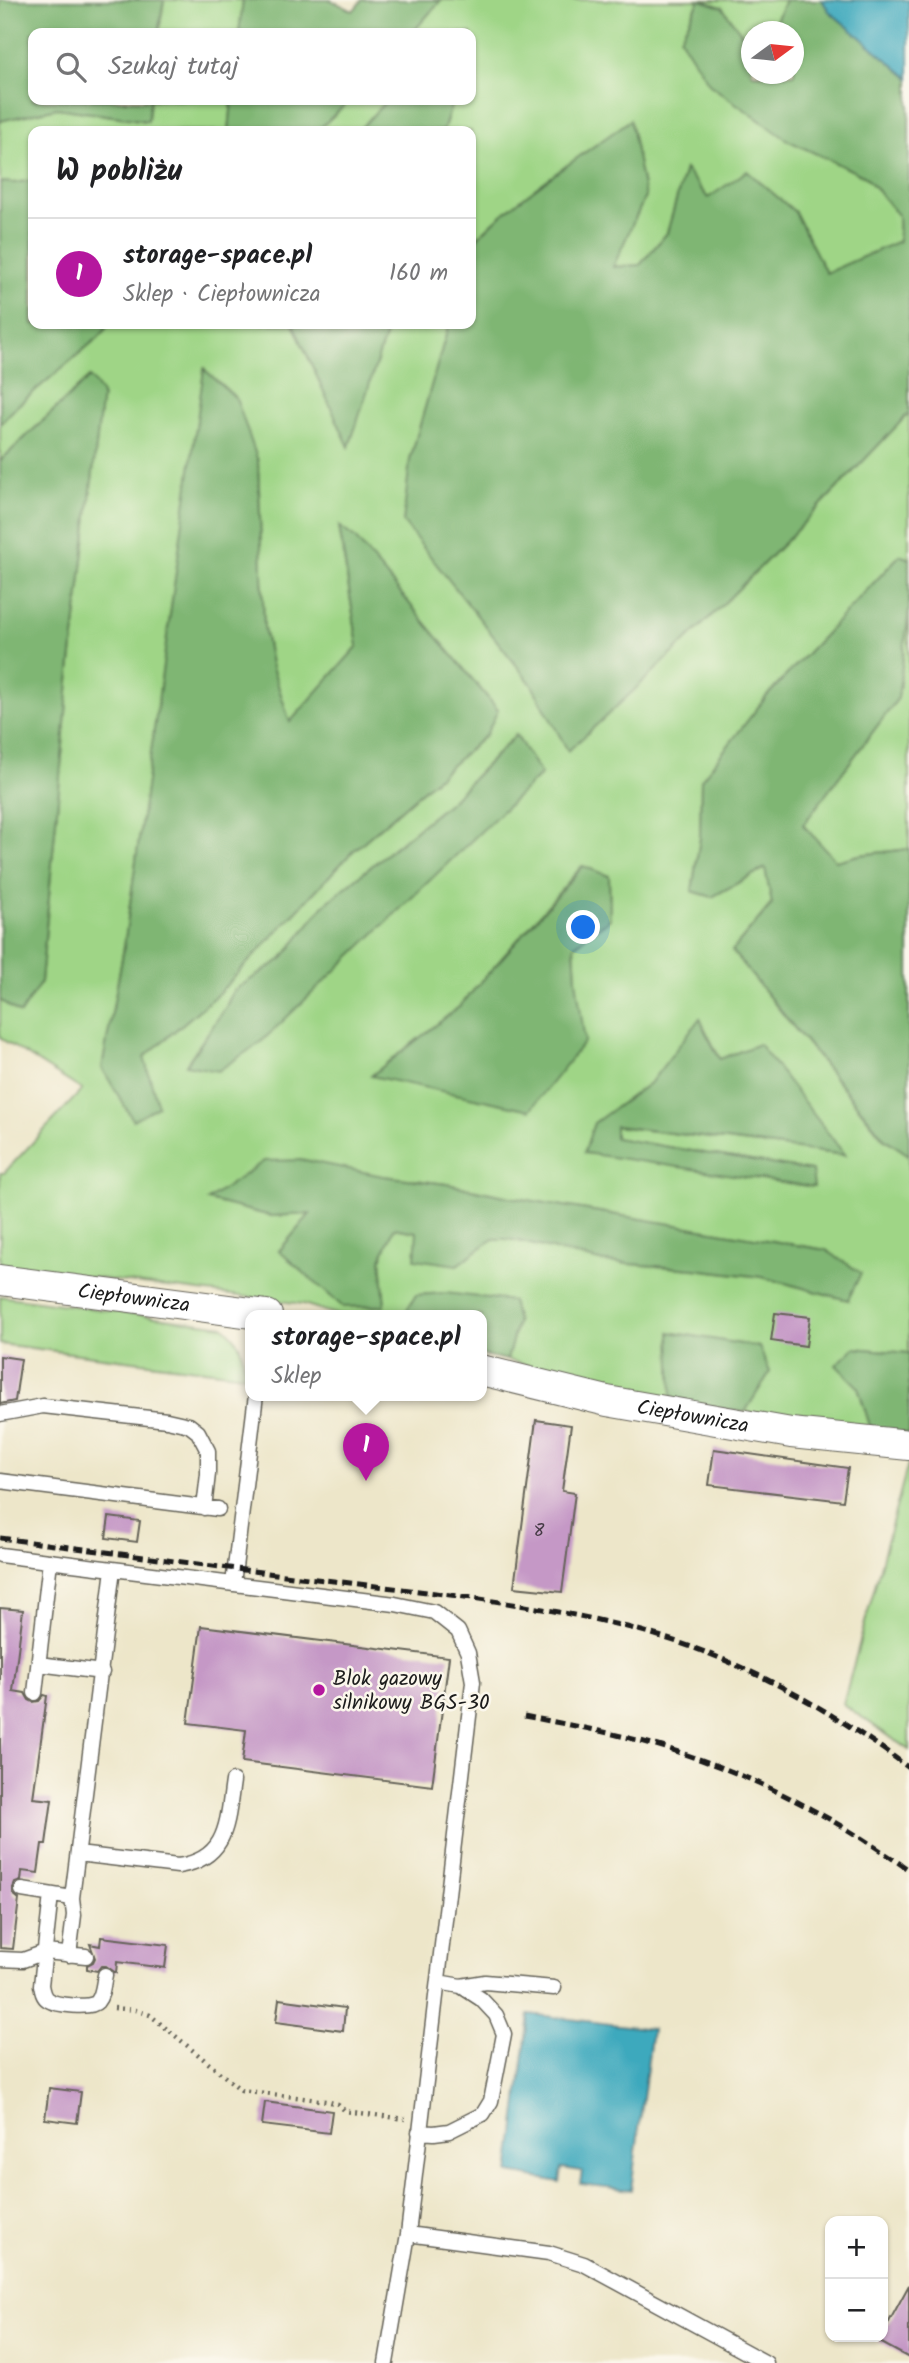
<!DOCTYPE html>
<html lang="pl">
<head>
<meta charset="utf-8">
<style>
  :root { --surface:#fff; --page:#f6f6f6; --text:#202124; --muted:#757577; --line:#e0e0e0; --accent:#b5179e }
  body { margin:0; font-family:Kalam,sans-serif; background:var(--page); color:var(--text) }
  .controls { position:absolute; right:21px; bottom:21px; display:grid; overflow:hidden; border-radius:14px; box-shadow:0 2px 5px #0004 }
  .controls button { width:63px; height:63px; display:grid; place-items:center; padding:0; border:0; border-bottom:2px solid var(--line); background:var(--surface); color:var(--text); font:35px sans-serif }
  .compass { position:absolute; left:741px; top:21px; width:63px; height:63px; border-radius:50%; background:var(--surface); box-shadow:0 2px 5px #0004; rotate:75deg }
  .you { position:absolute; left:584px; top:928px; width:24px; height:24px; margin:-18px; border:5px solid #fff; border-radius:50%; background:#1a73e8; box-shadow:0 0 0 10px #1a73e833 }
  .badge { display:grid; place-items:center; width:46px; height:46px; border-radius:50%; background:var(--accent); color:#fff; font-size:23px; font-weight:700 }
  .pin { position:absolute; translate:-50% -58px; filter:drop-shadow(0 2px 4px #0008) }
  .pin::after { content:''; position:absolute; top:37px; width:24px; height:21px; background:inherit; clip-path:polygon(0 0,100% 0,50% 100%) }
  .popup { position:absolute; left:245px; top:1310px; width:242px; height:91px; box-sizing:border-box; display:grid; place-content:center; border-radius:14px; background:var(--surface); filter:drop-shadow(0 2px 5px #0005); font-size:23px; white-space:nowrap; color:var(--muted) }
  .popup b { font-size:26px; color:var(--text) }
  .popup::after { content:''; position:absolute; left:50%; top:100%; margin-left:-14px; border:14px solid transparent; border-top-color:var(--surface) }
  .list { margin:0; padding:0; list-style:none }
  h2 { display:flex; justify-content:space-between; align-items:center; height:91px; margin:0; padding:0 28px; font-size:30px }
  h2 small { font-size:23px; font-weight:400; color:var(--muted) }
  .list li { display:grid; grid-template-columns:46px 1fr auto; gap:21px; align-items:center; box-sizing:border-box; height:112px; padding:0 28px; border-top:2px solid var(--line) }
  .list b { display:block; font-size:26px; white-space:nowrap }
  .list p { margin:0; font-size:23px; white-space:nowrap; color:var(--muted) }
  .list em { font-size:23px; font-style:normal; color:var(--muted) }
  .icon { flex:none; width:38px; height:38px; fill:none; stroke:currentColor; stroke-width:2; stroke-linecap:round; stroke-linejoin:round }
  .map { position:relative; flex:none; width:909px; height:2363px; overflow:hidden }
  .search { position:absolute; background:var(--surface); box-shadow:0 2px 5px #0004; left:28px; top:28px; width:448px; height:77px; display:flex; align-items:center; gap:18px; box-sizing:border-box; padding:0 24px; border-radius:14px; color:var(--muted); font-size:26px }
  .panel { position:absolute; background:var(--surface); box-shadow:0 2px 5px #0004; left:28px; top:126px; width:448px; height:203px; border-radius:14px }
  .map>svg:first-child { display:block }
</style>
</head>
<body>
<div class="map">
<svg width="909" height="2363" viewBox="0 0 909 2363">
  <rect width="100%" height="100%" fill="#fbf7ec"/>
  <filter id="ink" filterUnits="userSpaceOnUse"><feTurbulence type="fractalNoise" baseFrequency=".0143" numOctaves="2"/><feDisplacementMap in="SourceGraphic" scale="14" xChannelSelector="R" yChannelSelector="G"/><feConvolveMatrix kernelMatrix="1 2 1 2 8 2 1 2 1" color-interpolation-filters="sRGB"/></filter>
  <filter id="wash" filterUnits="userSpaceOnUse"><feTurbulence type="fractalNoise" baseFrequency=".00686" numOctaves="4" result="noise"/><feDisplacementMap in="SourceGraphic" scale="28" xChannelSelector="R" yChannelSelector="G"/><feGaussianBlur stdDeviation="1.57" result="paint"/><feColorMatrix in="noise" values="0 0 0 0 0 0 0 0 0 0 0 0 0 0 0 0 0 1.4 0 .05"/><feComposite in="paint" operator="in"/></filter>
  <g filter="url(#wash)">
    <rect width="100%" height="100%" fill="#ede6c9"/>
    <path fill="#9fd586" stroke="#5e7851" stroke-width="2" fill-rule="evenodd" d="M 164,0 L 243,0 L 239,33 L 159,33 Z
      M 441,0 L 700,0 L 680,38 L 789,141 L 866,177 L 898,215 L 899,242 L 826,273 L 795,212 L 708,198 L 685,170 L 667,233 L 640,265 L 612,267 L 645,197 L 630,121 L 473,240 L 471,249 L 471,131 L 443,131 L 453,100 L 471,100 L 471,33 L 412,33 Z
      M 701,0 L 785,0 L 773,28 L 769,31 L 752,32 L 751,46 L 722,7 Z
      M 150,100 L 232,100 L 229,131 L 33,131 L 33,180 L 14,183 L 0,182 L 0,121 L 57,108 L 147,121 Z
      M 350,100 L 387,100 L 358,131 L 317,131 Z
      M 109,324 L 293,324 L 349,446 L 389,324 L 449,324 L 410,460 L 404,522 L 532,685 L 568,750 C 688,644 799,529 909,413 L 909,559 L 900,555 L 767,696 L 701,780 L 700,838 L 692,891 L 712,897 L 765,868 L 772,903 L 732,951 L 883,1138 L 909,1155 L 909,1353 L 854,1348 L 858,1387 L 871,1429 L 745,1412 L 770,1372 L 758,1347 L 716,1340 L 672,1403 L 507,1360 L 517,1322 L 446,1293 L 416,1295 L 404,1315 L 338,1315 L 303,1304 L 0,1266 L 0,1173 L 4,1173 L 82,1090 L 0,1038 L 0,1000 L 20,1013 L 41,982 L 69,681 L 102,394 L 89,377 L 0,461 L 0,424 L 17,406 L 101,335 ZM 205,369 L 258,461 L 264,627 L 271,664 L 290,723 L 358,646 L 339,527 L 486,735 L 352,852 L 219,993 L 144,1057 L 102,1068 L 124,947 ZM 515,735 L 541,775 L 186,1064 L 226,1007 L 233,991 L 282,959 L 324,905 L 451,801 ZM 582,866 L 609,876 L 610,919 L 574,946 L 576,979 L 372,1075 L 459,1007 ZM 700,1019 L 720,1059 L 844,1155 L 614,1126 L 615,1138 L 812,1171 L 585,1153 L 594,1123 L 651,1082 ZM 383,1176 L 447,1184 L 510,1197 L 826,1250 L 848,1300 L 762,1277 L 694,1269 L 604,1262 L 510,1239 L 493,1239 L 457,1265 L 417,1232 L 394,1228 L 381,1259 L 385,1305 L 279,1251 L 311,1214 L 271,1216 L 209,1200 L 224,1189 Z
      M 909,610 L 909,849 L 859,855 L 836,861 L 803,825 L 898,698 Z
      M 0,1296 L 223,1326 C 242,1343 243,1350 244,1375 L 0,1344 Z
      M 909,1460 L 909,1750 L 843,1704 Z"/>
    <path fill="#7fb673" stroke="#4e6948" stroke-width="2" d="M 0,0 L 164,0 L 158,33 L 33,33 L 33,100 L 150,100 L 148,121 L 57,108 L 0,121 Z
      M 243,0 L 331,0 L 353,11 L 362,0 L 441,0 L 412,33 L 239,33 Z
      M 700,0 L 722,7 L 751,46 L 752,74 L 794,74 L 794,32 L 769,31 L 773,28 L 785,0 L 822,0 L 829,11 L 909,78 L 909,413 C 799,529 687,644 568,751 L 532,685 L 403,522 L 410,460 L 449,324 L 471,324 L 471,249 C 478,223 602,142 630,120 L 645,197 L 613,267 L 640,265 L 667,233 L 685,169 L 708,198 L 747,171 L 795,212 L 826,273 L 899,241 L 898,215 L 866,177 L 789,141 L 710,85 L 680,38 Z
      M 232,100 L 350,100 L 317,131 L 229,131 Z
      M 387,100 L 453,100 L 443,131 L 358,131 Z
      M 33,180 L 33,324 L 109,324 L 101,335 L 17,406 L 0,424 L 0,182 L 14,183 Z
      M 293,324 L 389,324 L 349,447 Z
      M 204,369 L 236,398 L 258,461 L 264,627 L 271,664 L 290,722 L 358,646 L 339,526 L 355,538 L 498,710 L 486,735 L 352,852 L 219,993 L 144,1057 L 158,1106 L 133,1120 L 102,1068 L 124,947 Z
      M 90,377 L 102,394 L 69,681 L 41,982 L 20,1014 L 0,1000 L 0,461 Z
      M 900,555 L 909,559 L 909,610 L 898,698 L 803,825 L 836,861 L 859,855 L 909,849 L 909,1155 L 884,1138 L 732,951 L 772,904 L 765,868 L 712,897 L 692,891 L 700,838 L 701,780 L 767,696 Z
      M 516,735 L 541,774 L 261,1042 L 218,1071 L 186,1065 L 226,1007 L 233,991 L 282,959 L 324,905 L 451,801 Z
      M 583,866 L 609,876 L 610,919 L 574,946 L 576,979 L 585,1041 L 530,1110 L 371,1076 L 459,1007 Z
      M 700,1018 L 705,1031 L 720,1059 L 759,1044 L 845,1155 L 615,1126 L 615,1138 L 812,1171 L 814,1187 L 584,1153 L 594,1123 L 651,1082 Z
      M 305,1160 L 383,1176 L 447,1184 L 510,1197 L 826,1250 L 861,1273 L 848,1300 L 762,1277 L 694,1269 L 604,1262 L 510,1239 L 493,1239 L 457,1265 L 415,1259 L 417,1232 L 394,1228 L 381,1259 L 385,1306 L 343,1307 L 279,1251 L 310,1214 L 271,1216 L 208,1200 L 264,1161 Z
      M 446,1293 L 512,1301 L 517,1322 L 507,1360 L 482,1355 L 481,1315 L 404,1315 L 416,1295 Z
      M 670,1332 L 759,1347 L 770,1372 L 745,1412 L 672,1403 Z
      M 854,1348 L 909,1353 L 909,1434 L 871,1429 L 858,1387 L 836,1365 Z"/>
    <path fill="#3da9bd" stroke="#2c626c" stroke-width="2" d="M 822,0 L 909,0 L 909,78 L 829,11 Z
      M 529,2014 L 652,2029 L 631,2190 L 580,2184 L 582,2171 L 562,2168 L 560,2182 L 509,2173 Z"/>
    <g id="blocks">
      <path fill="#c598c6" d="M 775,1313 L 810,1317 L 806,1346 L 771,1341 Z
        M 0,1356 L 21,1359 L 15,1401 L 0,1404 Z
        M 536,1420 L 571,1425 L 562,1491 L 575,1493 L 562,1592 L 514,1587 Z
        M 714,1449 L 848,1468 L 843,1501 L 709,1485 Z
        M 109,1517 L 140,1521 L 137,1542 L 106,1538 Z
        M 0,1608 L 23,1610 L 13,1691 L 25,1693 L 29,1700 L 33,1702 L 39,1701 L 44,1695 L 47,1696 L 33,1798 L 52,1800 L 46,1844 L 42,1844 L 38,1873 L 22,1871 L 21,1881 L 15,1883 L 13,1888 L 13,1894 L 19,1899 L 13,1949 L 0,1948 Z
        M 201,1626 L 449,1657 L 432,1786 L 242,1762 L 246,1730 L 188,1723 Z
        M 101,1937 L 168,1945 L 165,1968 L 117,1962 L 116,1973 L 106,1966 L 101,1966 L 97,1971 L 87,1969 L 87,1965 L 93,1962 L 95,1958 L 90,1944 L 100,1946 Z
        M 279,1999 L 345,2008 L 343,2031 L 276,2022 Z
        M 49,2088 L 81,2092 L 77,2123 L 45,2119 Z
        M 265,2102 L 332,2111 L 329,2133 L 262,2125 Z
        M 909,2285 L 909,2358 L 878,2341 L 883,2337 L 883,2333 Z"/>
    </g>
  </g>
  <g filter="url(#ink)">
    <use href="#blocks" fill-opacity="0" stroke="#656359" stroke-width="2"/>
    <g fill="none" stroke-linecap="round" stroke-linejoin="round">
      <defs>
        <path id="lane" d="M 0,1414 L 43,1406 L 167,1420 L 189,1425 L 198,1432 L 208,1451 L 208,1474 L 204,1508
          M 0,1481 L 218,1509
          M 0,1555 L 395,1604 L 434,1612 L 458,1631 L 468,1653 L 473,1682 L 408,2234 L 386,2363
          M 233,1584 L 256,1395
          M 39,1664 L 102,1672
          M 35,1693 L 50,1561
          M 78,1854 L 178,1866 C 228,1859 227,1822 233,1781
          M 22,1890 L 72,1898
          M 51,1895 L 41,1985 C 42,1991 43,1997 48,2000 C 56,2005 91,2009 97,2002 C 103,1995 103,1984 105,1975
          M 69,1955 L 74,1915 L 72,1898 L 113,1569
          M 0,1959 L 23,1960 L 45,1952 L 86,1956
          M 461,1986 L 485,1982 L 554,1988
          M 419,2132 L 434,2133 L 449,2131 L 483,2114 L 491,2101 L 504,2034 L 496,2015 L 481,1999 L 461,1986 L 438,1982
          M 408,2234 L 549,2253 L 584,2264 L 766,2363"/>
        <g id="street">
          <path id="s1" d="M 0,1280 L 267,1315"/>
          <path id="s2" d="M 481,1370 L 607,1401 L 791,1433 L 909,1445"/>
        </g>
      </defs>
      <use href="#lane" stroke="#656359" stroke-width="17"/>
      <use href="#street" stroke="#656359" stroke-width="32"/>
      <path stroke="#656359" stroke-width="4.5" stroke-dasharray="2 5" stroke-linecap="butt" d="M 114,2008 L 135,2010 L 150,2015 L 241,2090 L 326,2101 L 338,2104 L 345,2111 L 405,2119"/>
      <use href="#lane" stroke="#fff" stroke-width="14"/>
      <use href="#street" stroke="#fff" stroke-width="30"/>
      <path stroke="#1c1c1c" stroke-width="5" stroke-dasharray="10 5" stroke-linecap="butt" d="M 0,1538 C 108,1552 216,1567 325,1580 C 426,1592 529,1602 627,1627 C 729,1653 826,1705 909,1768
        M 524,1716 C 575,1726 626,1735 675,1751 C 760,1778 837,1819 909,1870"/>
    </g>
  </g>
  <circle fill="#b5179e" stroke="#fbf7ec" stroke-width="2.5" cx="319" cy="1690" r="7"/>
  <g text-anchor="middle" stroke-width="5" stroke-linejoin="round" paint-order="stroke">
    <g font-size="18" fill="#463b46">
      <text x="539" y="1536">8</text>
    </g>
    <g font-size="21" fill="#1c1c1c" stroke="#fbf7ec">
      <text dy="7" stroke="none"><textPath href="#s1" startOffset="135">Ciepłownicza</textPath></text>
      <text dy="7" stroke="none"><textPath href="#s2" startOffset="217">Ciepłownicza</textPath></text>
    </g>
    <g font-size="21" fill="#1c1c1c" stroke="#fbf7ec" text-anchor="start">
      <text x="333" y="1685">Blok gazowy<tspan x="333" dy="24">silnikowy BGS-30</tspan></text>
    </g>
  </g>
</svg>
<div class="controls">
<button>+</button>
<button>−</button>
</div>
<svg class="compass" viewBox="-18 -18 36 36"><path d="M0-13l5 13h-10z" fill="#e53935"/><path d="M0 13l5-13h-10z" fill="#757577"/></svg>
<div class="you"></div>
<div class="pin badge" style="left:366px;top:1481px">1</div>
<div class="popup"><b>storage-space.pl</b>Sklep</div>
<div class="search"><svg class="icon" aria-label="search" viewBox="0 0 24 24"><circle cx="10" cy="10" r="6"/><path d="M15 15l6 6"/></svg>Szukaj tutaj</div>
<section class="panel">
<h2>W pobliżu<small></small></h2>
<ul class="list">
<li><span class="badge">1</span><div><b>storage-space.pl</b><p>Sklep · Ciepłownicza</p></div><em>160 m</em></li>
</ul>
</section>
</div>
</body>
</html>
